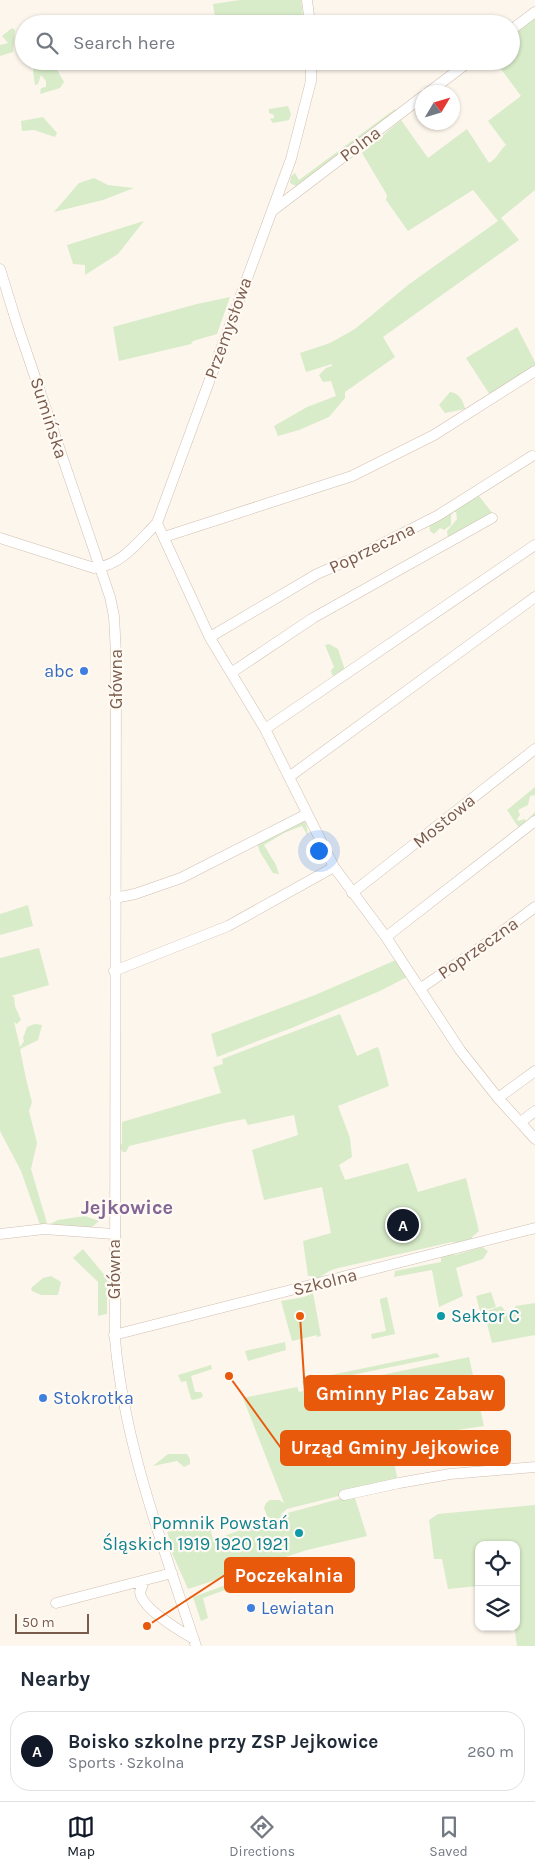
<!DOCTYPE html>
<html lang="en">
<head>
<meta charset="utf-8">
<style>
  :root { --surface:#fff; --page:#f2f2f3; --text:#1f2937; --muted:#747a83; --line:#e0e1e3; --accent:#111827 }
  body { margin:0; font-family:Karla,sans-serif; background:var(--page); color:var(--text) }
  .controls { position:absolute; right:15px; bottom:15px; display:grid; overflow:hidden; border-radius:10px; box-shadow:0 1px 4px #0004 }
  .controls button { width:45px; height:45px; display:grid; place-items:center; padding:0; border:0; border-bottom:1px solid var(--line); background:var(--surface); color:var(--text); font:25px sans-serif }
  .compass { position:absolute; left:415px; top:85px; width:45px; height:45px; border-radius:50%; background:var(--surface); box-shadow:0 1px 4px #0004; rotate:52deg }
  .scale { position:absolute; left:15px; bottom:12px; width:74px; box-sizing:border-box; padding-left:5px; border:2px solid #7a5c4d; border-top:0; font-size:14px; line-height:18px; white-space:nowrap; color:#7a5c4d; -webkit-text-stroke:4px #fffaf3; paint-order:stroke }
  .you { position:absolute; left:318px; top:850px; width:18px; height:18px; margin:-12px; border:4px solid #fff; border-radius:50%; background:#1a73e8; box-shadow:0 0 0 8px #1a73e833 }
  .badge { display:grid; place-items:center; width:32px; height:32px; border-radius:50%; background:var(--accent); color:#fff; font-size:16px; font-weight:700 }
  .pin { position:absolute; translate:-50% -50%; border:2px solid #fff; box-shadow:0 1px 5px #0006 }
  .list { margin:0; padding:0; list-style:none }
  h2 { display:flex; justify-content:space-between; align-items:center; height:65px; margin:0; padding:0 20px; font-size:21px }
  h2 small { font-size:16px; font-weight:400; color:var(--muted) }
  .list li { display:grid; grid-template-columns:32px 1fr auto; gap:15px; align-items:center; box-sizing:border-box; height:80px; margin:0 10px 10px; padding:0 10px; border:1px solid var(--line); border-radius:20px }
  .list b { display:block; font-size:19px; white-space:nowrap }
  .list p { margin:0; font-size:16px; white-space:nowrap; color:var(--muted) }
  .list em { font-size:16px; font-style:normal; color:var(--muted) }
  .icon { flex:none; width:28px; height:28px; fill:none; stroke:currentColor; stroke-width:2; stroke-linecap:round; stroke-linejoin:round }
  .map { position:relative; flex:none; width:535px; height:1646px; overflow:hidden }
  .search { position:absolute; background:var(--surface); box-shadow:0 1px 4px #0004; left:15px; right:15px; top:15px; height:55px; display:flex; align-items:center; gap:12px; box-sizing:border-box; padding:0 18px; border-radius:28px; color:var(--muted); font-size:19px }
  .sheet { height:155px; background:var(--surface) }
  nav { display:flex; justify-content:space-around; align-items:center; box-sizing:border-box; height:70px; border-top:1px solid var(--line); background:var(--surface); font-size:14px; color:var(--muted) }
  nav a { display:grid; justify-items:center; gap:2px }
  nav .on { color:var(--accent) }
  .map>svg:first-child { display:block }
</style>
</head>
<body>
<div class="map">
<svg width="535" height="1646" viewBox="0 0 535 1646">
  <rect width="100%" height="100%" fill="#fdf6ec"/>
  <path fill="#d8ecc9" d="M 240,0 L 301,0 L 304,24 L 216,24 L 213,4 Z
    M 535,17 L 535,190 L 501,218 L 519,240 L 383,337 L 395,357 L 345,392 L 345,398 L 329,417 L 299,430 L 278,436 L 274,426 L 307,407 L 336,396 L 331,381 L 323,382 L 319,375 L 326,368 L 332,366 L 332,364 L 306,372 L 300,353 L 330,343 L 355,329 L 408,285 L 498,221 L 473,190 L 408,231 L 386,200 L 387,195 L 362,153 L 401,120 L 428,158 L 467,129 L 489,163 C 497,159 499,151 506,145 L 488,121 L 521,96 L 495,61 L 511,61 L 511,36 Z
    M 12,28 L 15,30 L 13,52 L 0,56 L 0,45 L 8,43 L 2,36 Z
    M 40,61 L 52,61 L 64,82 L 60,88 L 40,94 L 41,88 L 46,87 L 46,81 L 41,75 L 38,84 L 35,85 L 33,71 Z
    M 288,106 L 291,114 L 289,120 L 273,123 L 270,119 L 274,118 L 274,115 L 269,113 L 269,109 Z
    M 395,109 L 396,112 L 301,184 L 296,186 L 290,183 L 291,176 L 295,173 L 299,180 Z
    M 43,117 L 57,133 L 55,137 L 34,130 L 22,131 L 21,121 Z
    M 94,178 L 108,185 L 134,188 L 103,200 L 54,212 L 79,183 Z
    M 144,221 L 118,254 L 85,275 L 85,265 L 73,264 L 67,245 Z
    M 230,297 L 217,334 L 193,341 L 191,344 L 119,361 L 113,327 L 197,304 Z
    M 517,327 L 535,362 L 535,367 L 490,395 L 466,358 Z
    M 450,392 C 460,393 463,401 465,409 L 445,413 L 439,405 Z
    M 479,496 L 494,515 L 448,539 L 447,531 L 457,519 L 456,512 L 454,512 L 451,515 L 451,525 L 444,530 L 440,528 L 434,534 L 430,531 L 429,523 Z
    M 329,644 L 338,649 L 345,670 L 336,676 L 332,675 L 331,670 L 334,667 L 325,645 Z
    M 535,787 L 535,795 L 530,796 L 528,805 L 518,810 L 520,815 L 517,819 L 518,821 L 525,819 L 526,821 L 535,812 L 535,820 L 521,831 L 507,810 Z
    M 300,820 L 306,823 L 308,836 L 302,826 L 284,833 L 264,845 L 276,865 L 279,874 L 273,873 L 260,852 L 257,843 Z
    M 28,905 L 33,926 L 0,935 L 0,914 Z
    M 39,948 L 49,985 L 11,996 L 14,997 L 15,1006 L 21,1020 L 17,1024 L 14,1022 L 20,1047 L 24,1041 L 23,1038 L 27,1027 L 35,1024 L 42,1025 L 38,1040 L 20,1049 L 26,1079 L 32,1102 L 29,1111 L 37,1143 L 31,1169 L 47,1223 L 40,1225 L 21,1171 L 0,1131 L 0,958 Z
    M 396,960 L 407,977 L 380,991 L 294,1027 L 217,1057 L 211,1034 L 315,995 Z
    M 340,1014 L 357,1056 L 377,1047 L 379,1049 L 389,1086 L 338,1106 L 350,1138 L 352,1157 L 339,1165 L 345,1180 L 408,1163 L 418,1192 L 466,1178 L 479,1231 L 472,1237 L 473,1241 L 460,1244 L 452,1242 L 334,1269 C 326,1272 321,1278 313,1280 L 312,1276 L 308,1276 L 303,1241 L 331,1233 L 322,1187 L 264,1200 L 252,1150 L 298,1135 L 294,1115 L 248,1125 L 245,1119 L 229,1122 L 129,1146 L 126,1152 L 123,1152 L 119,1148 L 122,1143 L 122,1122 L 221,1093 L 213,1067 L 223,1064 L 222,1059 Z
    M 85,1216 L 99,1221 L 91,1228 L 58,1228 L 50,1224 L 58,1220 Z
    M 482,1247 L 488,1251 L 483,1259 L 456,1268 L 463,1296 L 439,1307 L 432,1270 L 394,1277 L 395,1271 L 441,1262 L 441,1256 L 451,1252 L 455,1255 Z
    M 83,1249 L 107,1278 L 107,1314 L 98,1316 L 98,1282 L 73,1258 Z
    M 51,1276 L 61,1282 L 58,1295 L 41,1295 L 32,1291 L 31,1288 L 43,1278 Z
    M 491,1292 L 496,1307 L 480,1311 L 476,1296 Z
    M 313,1293 L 321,1336 L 317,1337 L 317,1335 L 292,1341 L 281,1301 L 304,1297 Z
    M 387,1297 L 395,1334 L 372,1339 L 371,1334 L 386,1331 L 380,1301 L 380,1299 Z
    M 535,1303 L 535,1335 L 492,1343 L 484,1312 L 501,1306 L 508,1314 L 516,1312 L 515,1306 Z
    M 285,1342 L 286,1350 L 248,1361 L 245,1351 Z
    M 437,1353 L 440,1357 L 303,1385 L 302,1381 Z
    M 469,1357 L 484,1426 L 389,1440 L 398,1481 L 287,1509 L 280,1515 L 354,1495 L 367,1536 L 307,1550 L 188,1589 L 172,1553 L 174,1552 L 167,1532 L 209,1522 L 213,1540 L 271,1519 L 267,1516 L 264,1508 L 266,1503 L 270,1500 L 279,1500 L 284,1503 L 243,1398 L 297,1387 L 299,1392 Z
    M 211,1365 L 212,1369 L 191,1376 L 195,1392 L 201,1392 L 203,1396 L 201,1398 L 193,1400 L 191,1399 L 186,1381 L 181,1382 L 178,1375 Z
    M 168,1454 L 187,1454 L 190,1459 L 190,1464 L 184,1467 L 177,1461 L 153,1466 Z
    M 535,1505 L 535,1646 L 517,1646 L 514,1627 L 516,1627 L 516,1545 L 479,1545 L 479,1586 L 448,1589 L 442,1559 L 434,1559 L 429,1520 L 438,1514 Z
    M 234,1582 L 236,1586 L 203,1598 L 208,1618 L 201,1621 L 193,1597 Z"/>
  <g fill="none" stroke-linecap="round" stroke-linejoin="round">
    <defs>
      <path id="minor" d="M 307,0 L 310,24
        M 511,30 L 535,12
        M 429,92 L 470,61
        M 272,211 L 422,97
        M 0,269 L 17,324 L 110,597 L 114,616 L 116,654 L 115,1339 C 124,1444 163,1546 196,1646
        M 157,523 L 210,638 L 265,729 L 334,867 L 386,937 L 460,1050 L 498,1098 L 535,1139
        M 164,537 L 352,476 L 434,435 L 535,371
        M 0,538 L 94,568 C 121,566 139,541 157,523 L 291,159 L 311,81 L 311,61
        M 210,637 L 317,574 L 356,557 L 437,516 L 532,456
        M 231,673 L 313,618 L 492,518
        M 265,729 L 535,545
        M 289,777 L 535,597
        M 352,893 L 535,749
        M 115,898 L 135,894 L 181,878 L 307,814
        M 386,937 L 535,821
        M 114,971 L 228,926 L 334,867
        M 421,988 L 491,940 L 535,907
        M 498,1098 L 535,1071
        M 521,1122 L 535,1111
        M 0,1234 L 44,1229 L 114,1234
        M 114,1335 L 535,1228
        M 344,1495 L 399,1483 L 450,1474 L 535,1467
        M 144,1581 L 140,1592 C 141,1608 180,1631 194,1639
        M 56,1603 L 172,1573"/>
    </defs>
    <use href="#minor" stroke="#d1beb0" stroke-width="11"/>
    <use href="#minor" stroke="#fff" stroke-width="10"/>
  </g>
  <g fill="#3f7fe0" stroke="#fffaf3" stroke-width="2">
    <circle cx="84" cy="671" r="5"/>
    <circle cx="43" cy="1398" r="5"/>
    <circle cx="251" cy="1608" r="5"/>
  </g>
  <g fill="#0f9aa8" stroke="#fffaf3" stroke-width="2">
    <circle cx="441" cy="1316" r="5"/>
    <circle cx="299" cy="1533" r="5"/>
  </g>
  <g text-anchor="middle" stroke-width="4.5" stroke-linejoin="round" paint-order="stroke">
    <g font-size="18" fill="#7a5c4d" stroke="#fffaf3">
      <text transform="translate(360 144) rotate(-37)" y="6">Polna</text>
      <text transform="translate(228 328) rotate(-70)" y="6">Przemysłowa</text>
      <text transform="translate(49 418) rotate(72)" y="6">Sumińska</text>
      <text transform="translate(372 548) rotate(-26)" y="6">Poprzeczna</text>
      <text transform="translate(116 679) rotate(-90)" y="6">Główna</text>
      <text transform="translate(444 821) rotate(-39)" y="6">Mostowa</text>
      <text transform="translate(478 948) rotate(-35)" y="6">Poprzeczna</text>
      <text transform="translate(114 1269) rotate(-90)" y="6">Główna</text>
      <text transform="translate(325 1282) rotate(-14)" y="6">Szkolna</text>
    </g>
    <g font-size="18" fill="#366cbe" stroke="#fffaf3" text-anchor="start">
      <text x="74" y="677" text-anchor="end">abc</text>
      <text x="53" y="1404">Stokrotka</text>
      <text x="261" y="1614">Lewiatan</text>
    </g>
    <g font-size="18" fill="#0d838f" stroke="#fffaf3" text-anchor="start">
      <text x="451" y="1322">Sektor C</text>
      <text x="289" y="1529" text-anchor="end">Pomnik Powstań<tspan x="289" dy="21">Śląskich 1919 1920 1921</tspan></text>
    </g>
    <g font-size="20" font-weight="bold" fill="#846695" stroke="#fffaf3">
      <text x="127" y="1214">Jejkowice</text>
    </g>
  </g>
  <path fill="none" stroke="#e8590c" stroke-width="2" d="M300 1316L305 1393M229 1376L281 1448M147 1626L225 1575"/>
  <g fill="#e8590c" stroke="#fffaf3" stroke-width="2">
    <circle cx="300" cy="1316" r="5"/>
    <circle cx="229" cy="1376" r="5"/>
    <circle cx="147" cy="1626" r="5"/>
  </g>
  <g fill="#e8590c" stroke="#e8590c" stroke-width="2">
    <rect x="305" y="1376" width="199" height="34" rx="5"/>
    <rect x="281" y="1431" width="229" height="34" rx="5"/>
    <rect x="225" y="1558" width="129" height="34" rx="5"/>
  </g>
  <g font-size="19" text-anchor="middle" font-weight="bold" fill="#fff">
    <text x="405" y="1400">Gminny Plac Zabaw</text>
    <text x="395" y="1454">Urząd Gminy Jejkowice</text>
    <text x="289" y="1582">Poczekalnia</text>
  </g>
</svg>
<div class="controls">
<button><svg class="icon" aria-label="locate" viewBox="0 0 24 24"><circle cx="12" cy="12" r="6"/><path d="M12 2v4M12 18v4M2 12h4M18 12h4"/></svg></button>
<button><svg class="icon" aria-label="layers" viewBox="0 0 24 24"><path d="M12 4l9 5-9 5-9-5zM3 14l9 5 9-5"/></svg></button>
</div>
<svg class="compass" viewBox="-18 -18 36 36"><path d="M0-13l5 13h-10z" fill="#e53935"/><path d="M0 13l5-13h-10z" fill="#747a83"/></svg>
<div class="scale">50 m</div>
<div class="you"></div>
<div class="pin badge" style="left:403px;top:1225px">A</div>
<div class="search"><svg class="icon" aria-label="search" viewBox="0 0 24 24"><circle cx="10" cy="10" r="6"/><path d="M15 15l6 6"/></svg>Search here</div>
</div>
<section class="sheet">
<h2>Nearby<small></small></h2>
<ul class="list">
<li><span class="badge">A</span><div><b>Boisko szkolne przy ZSP Jejkowice</b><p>Sports · Szkolna</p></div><em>260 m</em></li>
</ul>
</section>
<nav>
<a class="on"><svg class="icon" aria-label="map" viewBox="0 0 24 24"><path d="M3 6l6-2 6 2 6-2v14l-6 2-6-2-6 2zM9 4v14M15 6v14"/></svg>Map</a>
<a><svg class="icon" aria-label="directions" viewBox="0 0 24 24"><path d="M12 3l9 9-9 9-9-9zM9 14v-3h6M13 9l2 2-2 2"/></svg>Directions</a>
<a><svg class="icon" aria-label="saved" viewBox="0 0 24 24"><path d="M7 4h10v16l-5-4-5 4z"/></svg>Saved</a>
</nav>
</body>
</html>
